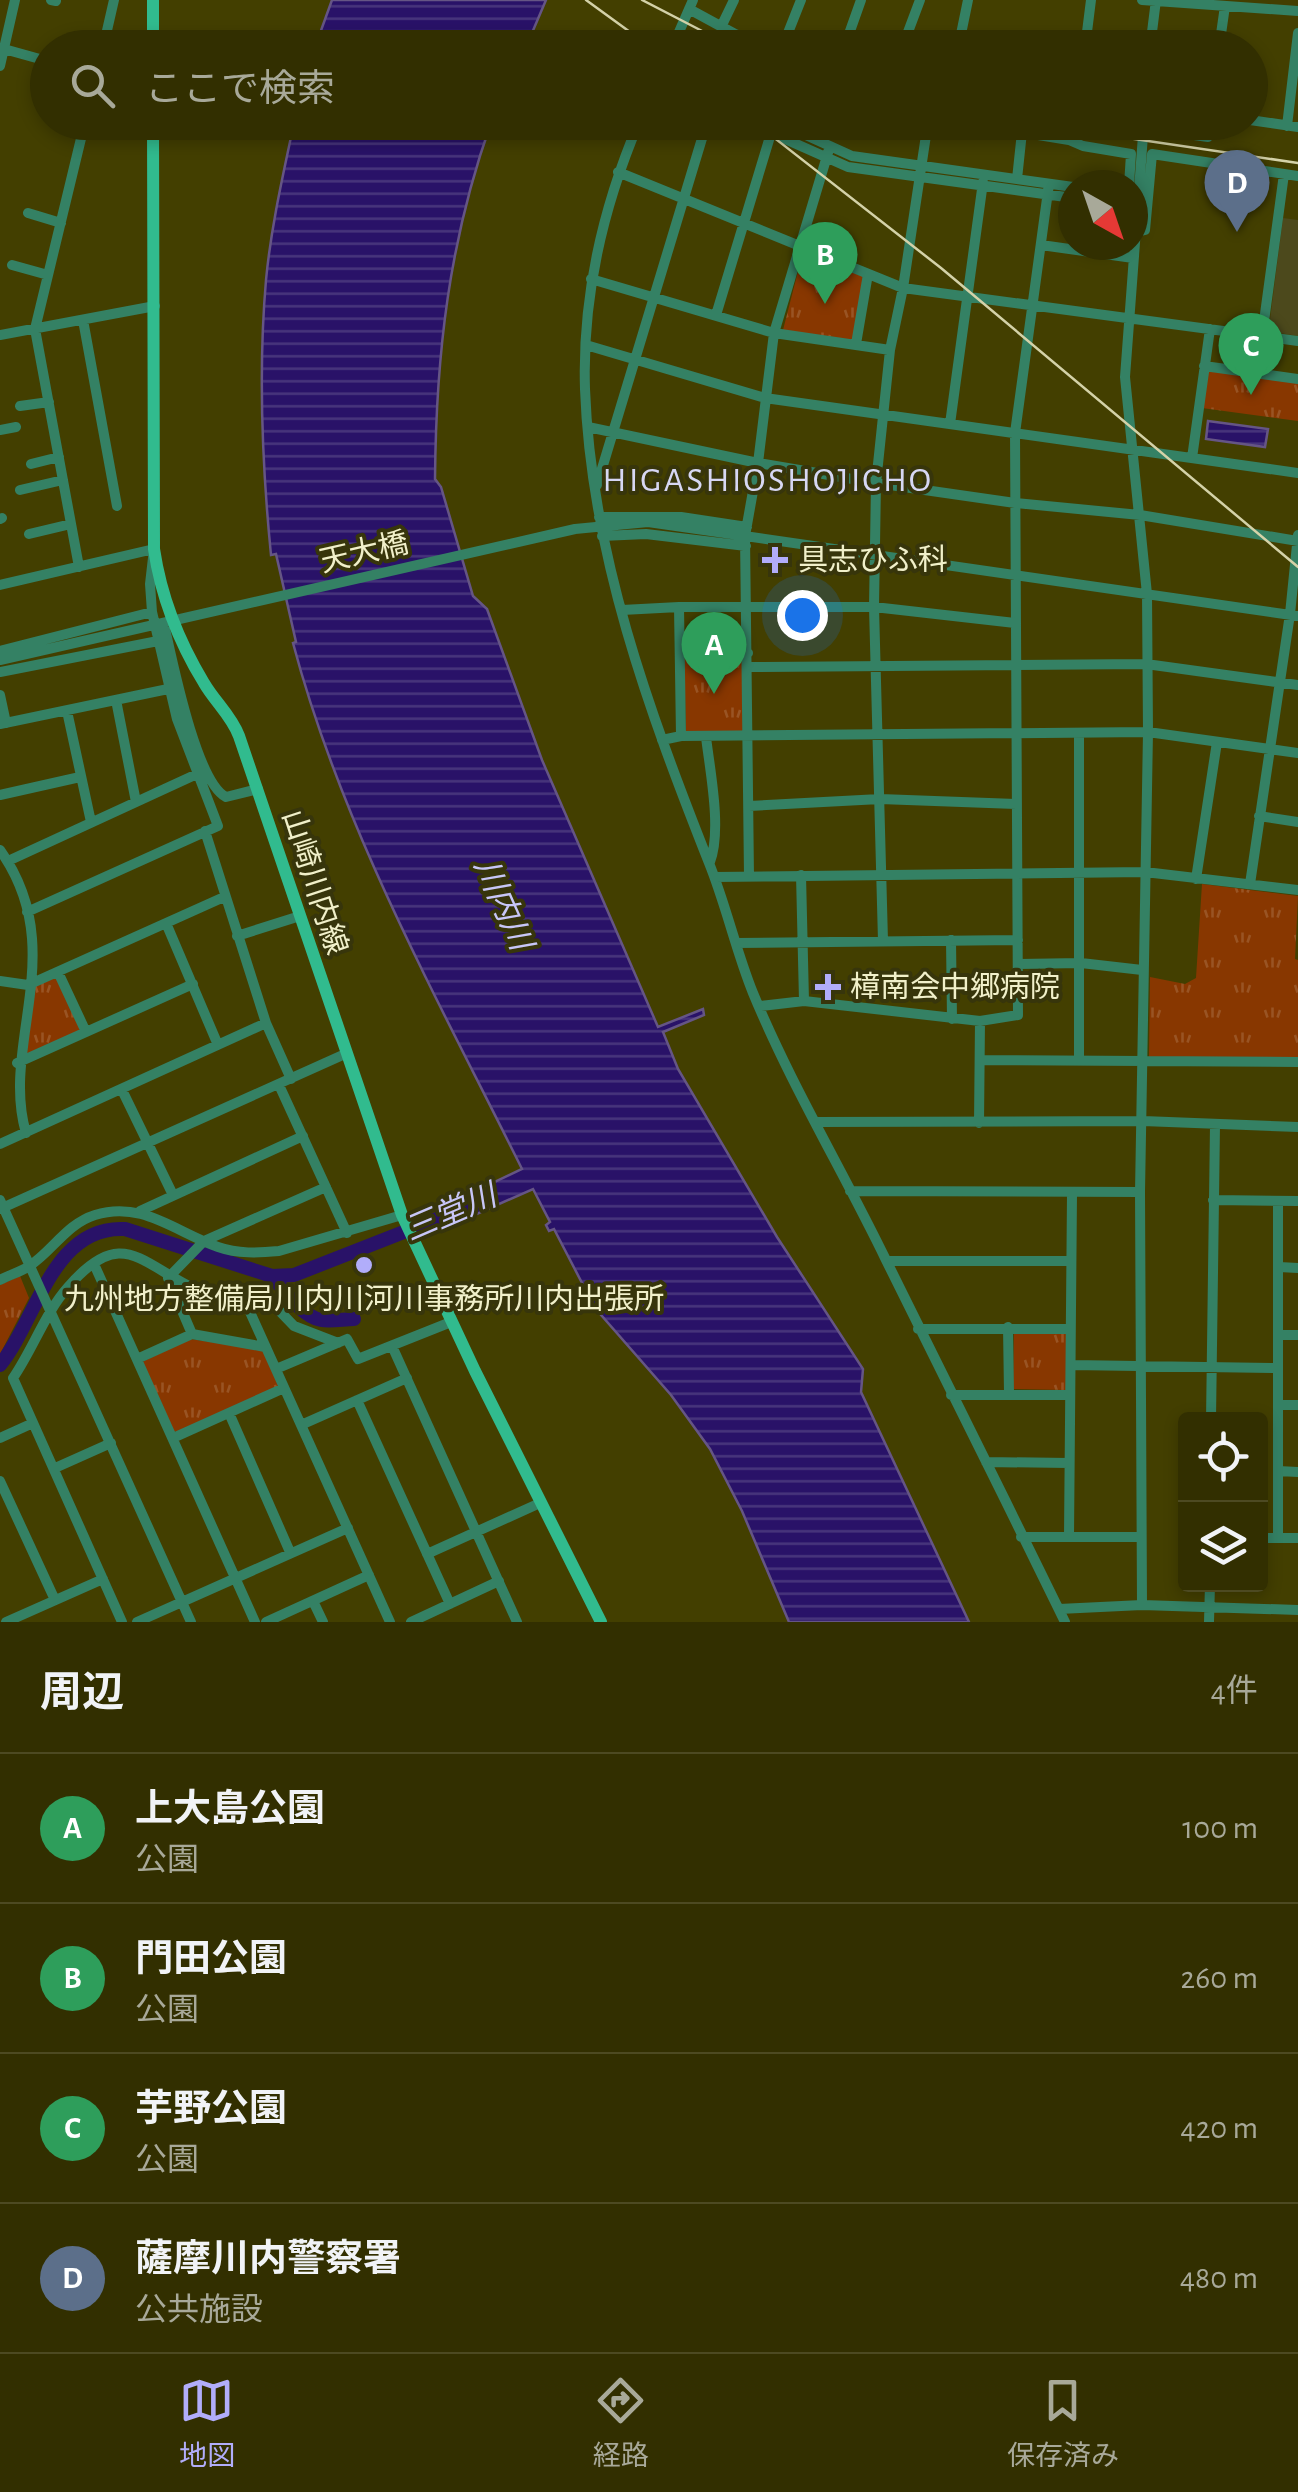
<!DOCTYPE html>
<html lang="ja">
<head>
<meta charset="utf-8">
<style>
  :root { --surface:#322f00; --page:#3d3b0f; --text:#f1f3f6; --muted:#a8a999; --line:#4d4a22; --accent:#b1adfa }
  body { margin:0; font-family:"Alegreya Sans","Noto Sans JP",sans-serif; background:var(--page); color:var(--text) }
  .controls { position:absolute; right:30px; bottom:30px; display:grid; overflow:hidden; border-radius:10px; box-shadow:0 5px 15px #0003 }
  .controls button { width:90px; height:90px; display:grid; place-items:center; padding:0; border:0; border-bottom:2px solid var(--line); background:var(--surface); color:var(--text); font:50px sans-serif }
  .compass { position:absolute; left:1058px; top:170px; width:90px; height:90px; border-radius:50%; background:var(--surface); box-shadow:0 5px 15px #0003; rotate:140deg }
  .you { position:absolute; left:802px; top:615px; width:35px; height:35px; margin:-25px; border:8px solid #fff; border-radius:50%; background:#1a73e8; box-shadow:0 0 0 15px #1a73e833 }
  .badge { display:grid; place-items:center; width:65px; height:65px; border-radius:50%; background:var(--accent); color:#fff; font-size:32px; font-weight:700 }
  .pin { position:absolute; translate:-50% -82px; filter:drop-shadow(0 2px 5px #0008) }
  .pin::after { content:''; position:absolute; top:52px; width:35px; height:30px; background:inherit; clip-path:polygon(0 0,100% 0,50% 100%) }
  .list { margin:0; padding:0; list-style:none }
  h2 { display:flex; justify-content:space-between; align-items:center; height:130px; margin:0; padding:0 40px; font-size:42px }
  h2 small { font-size:32px; font-weight:400; color:var(--muted) }
  .list li { display:grid; grid-template-columns:65px 1fr auto; gap:30px; align-items:center; box-sizing:border-box; height:150px; padding:0 40px; border-top:2px solid var(--line) }
  .list b { display:block; font-size:38px; white-space:nowrap }
  .list p { margin:0; font-size:32px; white-space:nowrap; color:var(--muted) }
  .list em { font-size:32px; font-style:normal; color:var(--muted) }
  .icon { flex:none; width:55px; height:55px; fill:none; stroke:currentColor; stroke-width:2; stroke-linecap:round; stroke-linejoin:round }
  .map { position:relative; flex:none; width:1298px; height:1622px; overflow:hidden }
  .search { position:absolute; background:var(--surface); box-shadow:0 5px 15px #0003; left:30px; right:30px; top:30px; height:110px; display:flex; align-items:center; gap:25px; box-sizing:border-box; padding:0 35px; border-radius:55px; color:var(--muted); font-size:38px }
  .sheet { height:730px; background:var(--surface) }
  nav { display:flex; justify-content:space-around; align-items:center; box-sizing:border-box; height:140px; border-top:2px solid var(--line); background:var(--surface); font-size:28px; color:var(--muted) }
  nav a { display:grid; justify-items:center; gap:5px }
  nav .on { color:var(--accent) }
  .map>svg:first-child { display:block }
</style>
</head>
<body>
<div class="map">
<svg width="1298" height="1622" viewBox="0 0 1298 1622">
  <defs>
    <pattern id="park-tufts" width="24" height="20" patternUnits="userSpaceOnUse" patternTransform="scale(2.5)"><rect width="24" height="20" fill="#883700"/><path d="M3 7l-1-3M5 7V3M7 7l1-3M15 17l-1-3M17 17v-4M19 17l1-3" fill="none" stroke="#995424"/></pattern>
    <pattern id="water-rules" width="6" height="5" patternUnits="userSpaceOnUse" patternTransform="scale(2.5)"><rect width="6" height="5" fill="#291268"/><path d="M0 2.5h6" fill="none" stroke="#48357c"/></pattern>
  </defs>
  <rect width="100%" height="100%" fill="#433f00"/>
  <path fill="#4c491c" d="M 1283,218 L 1298,220 L 1298,336 L 1273,332 L 1269,327 Z"/>
  <path fill="url(#park-tufts)" d="M 803,252 L 864,277 L 853,340 L 783,330 Z
    M 1210,369 L 1298,381 L 1298,421 L 1202,408 L 1207,372 Z
    M 684,656 L 744,656 L 743,731 L 686,731 Z
    M 1202,884 L 1298,896 L 1295,959 L 1298,960 L 1298,1058 L 1149,1057 L 1150,977 L 1185,984 L 1196,978 Z
    M 54,978 L 59,979 L 80,1028 L 79,1032 L 25,1056 L 33,987 Z
    M 20,1276 L 29,1298 L 0,1354 L 0,1285 Z
    M 1014,1331 L 1067,1333 L 1066,1390 L 1013,1389 Z
    M 190,1339 L 260,1349 L 265,1352 L 279,1386 L 177,1432 L 174,1431 L 142,1362 Z"/>
  <path fill="url(#water-rules)" stroke="#655585" stroke-width="2.5" d="M 332,0 L 546,0 L 526,47 L 315,47 Z
    M 294,123 L 491,123 C 449,241 436,354 435,479 L 441,487 L 473,596 L 487,609 L 542,760 L 658,1027 L 703,1009 L 704,1015 L 663,1032 L 678,1069 L 777,1237 L 863,1369 L 861,1392 L 969,1622 L 789,1622 L 742,1511 L 710,1449 L 671,1395 L 595,1308 L 554,1229 L 549,1231 L 546,1225 L 550,1222 L 533,1189 L 452,1225 L 444,1206 L 522,1169 C 437,998 342,828 293,643 L 296,642 L 276,554 L 271,555 C 262,464 258,372 266,280 C 271,227 283,175 294,123 Z
    M 1208,421 L 1268,429 L 1265,447 L 1206,439 Z"/>
  <g fill="none" stroke-linecap="round" stroke-linejoin="round">
    <path stroke="#291268" stroke-width="14" d="M 272,1276 C 284,1290 301,1316 321,1320 C 331,1322 344,1319 354,1319
      M 0,1365 C 37,1320 52,1225 125,1229 L 272,1276 L 294,1275 L 465,1208"/>
    <path stroke="#348164" stroke-width="10" d="M 51,0 L 56,1
      M 968,0 L 960,39 L 990,48
      M 1142,0 L 1298,11
      M 689,9 L 735,34 L 773,48
      M 721,27 L 734,0
      M 677,36 L 700,48
      M 103,48 L 114,0
      M 672,48 L 693,0
      M 782,48 L 801,0
      M 844,48 L 861,0
      M 902,48 L 920,0
      M 1085,48 L 1091,0
      M 1150,48 L 1156,0
      M 1219,48 L 1225,6
      M 4,49 L 47,61
      M 0,66 L 15,0
      M 1250,120 L 1298,127
      M 639,122 C 603,207 582,296 585,389 C 591,554 649,711 709,863 C 726,905 736,951 753,993 C 791,1085 843,1171 886,1260 C 946,1381 1006,1501 1065,1622
      M 747,122 L 848,167 L 1073,198
      M 777,122 L 852,156 L 1073,187
      M 958,122 L 1069,140 L 1083,146 L 1131,154 L 1129,185
      M 1113,122 L 1133,125 L 1133,122
      M 1154,122 L 1153,129 L 1208,137 L 1210,122
      M 1287,126 L 1298,33
      M 618,172 L 903,288 L 1298,341
      M 1017,179 L 1022,132
      M 28,213 L 61,223
      M 1133,233 L 1145,230 L 1152,154 L 1298,176
      M 1041,245 L 1133,258
      M 12,265 L 48,275
      M 591,279 L 774,333 L 890,350
      M 716,315 L 772,130
      M 83,320 L 117,506
      M 0,335 L 155,306
      M 1262,336 L 1284,174
      M 856,344 L 868,274
      M 586,345 L 765,398 L 1298,473
      M 1204,366 L 1298,379
      M 20,406 L 49,402
      M 950,424 L 983,182
      M 588,427 L 758,463 L 876,483 L 1015,503 L 1140,515 L 1298,541
      M 0,430 L 16,427
      M 1192,458 L 1210,329
      M 31,464 L 59,457
      M 597,485 L 707,122
      M 20,490 L 63,480
      M 599,517 L 681,517 L 747,527
      M 0,519 L 2,518
      M 29,534 L 71,524
      M 602,536 L 646,534 L 746,546
      M 79,567 L 35,329 L 85,122
      M 0,585 L 154,549 L 150,584 L 152,612
      M 679,607 L 681,736
      M 622,610 L 679,607 L 874,607 L 1015,623
      M 164,624 C 172,659 196,782 226,797 L 258,789
      M 0,651 L 152,612 L 177,719 L 218,826 L 27,912
      M 680,653 L 748,653
      M 0,660 L 575,529 L 648,522 L 1298,616
      M 748,667 L 1146,664 L 1298,685
      M 0,672 L 158,641
      M 0,695 L 6,723
      M 116,700 L 136,802
      M 67,711 L 91,822
      M 0,724 L 168,689
      M 1079,733 L 1079,1059
      M 706,737 C 710,771 722,830 710,862
      M 662,740 L 681,736 L 1148,732 L 1298,753
      M 0,795 L 80,777
      M 749,806 L 880,799 L 1016,804
      M 1259,816 L 1298,822
      M 205,831 L 266,1023 L 291,1079
      M 0,850 C 71,950 0,1044 26,1133
      M 8,861 L 197,774
      M 801,875 L 804,1001
      M 749,876 L 745,536 L 758,463 L 774,333 L 830,146
      M 715,877 L 1145,872 L 1298,890
      M 1196,879 L 1217,742
      M 1250,884 L 1290,614 L 1298,535
      M 166,923 L 218,1045
      M 237,936 L 300,916
      M 951,940 L 952,1019
      M 883,941 L 874,607 L 876,483 L 890,350 L 903,288 L 928,122
      M 736,943 L 1018,940
      M 1019,964 L 1081,963 L 1142,970
      M 58,972 L 86,1032
      M 0,981 L 28,985 L 224,897
      M 761,1006 L 804,1001 L 980,1021 L 1018,1015 L 1015,433 L 1049,184
      M 981,1060 L 1298,1062
      M 17,1063 L 193,984
      M 279,1085 L 347,1233
      M 122,1090 L 173,1195
      M 816,1122 L 1143,1121 L 1298,1127
      M 979,1123 L 980,1021
      M 0,1144 L 266,1023
      M 850,1191 L 1140,1192
      M 0,1200 L 191,1622
      M 1213,1200 L 1298,1201
      M 0,1209 L 345,1054
      M 140,1211 L 303,1136
      M 887,1261 L 1069,1261
      M 94,1264 L 255,1622
      M 1279,1267 L 1298,1268
      M 0,1280 C 9,1275 20,1272 28,1267 C 52,1252 66,1224 95,1215 C 142,1200 175,1232 218,1247 C 238,1254 258,1253 279,1251 L 402,1215
      M 245,1301 L 390,1622
      M 1008,1327 L 1009,1393
      M 918,1329 L 1070,1329
      M 192,1334 L 168,1278 L 204,1241 L 326,1187
      M 1279,1335 L 1298,1335
      M 392,1346 L 517,1622
      M 137,1359 L 192,1334 L 265,1347
      M 1071,1365 L 1278,1368
      M 276,1369 L 347,1339 L 358,1359 L 451,1322
      M 951,1395 L 1069,1395
      M 357,1400 L 450,1604
      M 1279,1405 L 1298,1405
      M 229,1413 L 290,1552
      M 1211,1420 L 1215,1125
      M 301,1425 L 407,1378
      M 0,1438 L 33,1423
      M 173,1438 L 284,1388
      M 986,1462 L 1069,1463
      M 55,1468 L 111,1443
      M 1278,1471 L 1298,1472
      M 0,1481 L 55,1600
      M 1069,1536 L 1072,1194
      M 1021,1537 L 1141,1537
      M 1260,1538 L 1298,1538
      M 1278,1538 L 1278,1201
      M 427,1554 L 540,1503
      M 313,1601 L 323,1622
      M 1142,1605 L 1140,1192 L 1148,732 L 1147,594 L 1125,377 L 1144,122
      M 1059,1609 L 1142,1605 L 1298,1610
      M 6,1622 L 103,1579
      M 122,1622 L 13,1378 C 33,1349 45,1313 68,1287 C 121,1226 139,1262 193,1288 C 217,1299 243,1301 268,1299 L 294,1326 L 338,1343
      M 137,1622 L 348,1528
      M 266,1622 L 369,1575
      M 411,1622 L 499,1581
      M 1209,1622 L 1210,1584"/>
    <path stroke="#31bb8e" stroke-width="12" d="M 153,0 L 153,48
      M 153,122 L 154,549 C 161,596 179,642 204,683 C 215,702 231,715 239,736 L 402,1215 L 475,1371 L 601,1622"/>
    <path stroke="#d4d2a8" stroke-width="2.5" d="M 586,0 L 652,48
      M 642,0 L 735,48
      M 754,122 L 941,268 L 1298,567
      M 1019,122 L 1298,163"/>
  </g>
  <g fill="#b1adfa" stroke="#37350b" stroke-width="4">
    <path d="M770 545h10v10h10v10h-10v10h-10v-10h-10v-10h10z"/>
    <path d="M823 972h10v10h10v10h-10v10h-10v-10h-10v-10h10z"/>
    <circle cx="364" cy="1265" r="10"/>
  </g>
  <g text-anchor="middle" stroke-width="8" stroke-linejoin="round" paint-order="stroke">
    <g font-size="30" fill="#f1f0ca" stroke="#37350b">
      <text transform="translate(364 552) rotate(-13)" y="10">天大橋</text>
      <text transform="translate(315 882) rotate(72)" y="10">山崎川内線</text>
    </g>
    <g font-size="30" fill="#f1f0ca" stroke="#37350b" text-anchor="start">
      <text x="798" y="570">具志ひふ科</text>
      <text x="850" y="997">樟南会中郷病院</text>
      <text x="364" y="1309" text-anchor="middle">九州地方整備局川内川河川事務所川内出張所</text>
    </g>
    <g font-size="32" font-style="italic" fill="#c7c6f7" stroke="#37350b">
      <text transform="translate(504 904) rotate(66)" y="11">川内川</text>
      <text transform="translate(450 1212) rotate(-23)" y="11">三堂川</text>
    </g>
    <g font-size="35" letter-spacing="2.5" fill="#d7d7f4" stroke="#37350b">
      <text x="768" y="491">HIGASHIOSHOJICHO</text>
    </g>
  </g>
</svg>
<div class="controls">
<button><svg class="icon" aria-label="locate" viewBox="0 0 24 24"><circle cx="12" cy="12" r="6"/><path d="M12 2v4M12 18v4M2 12h4M18 12h4"/></svg></button>
<button><svg class="icon" aria-label="layers" viewBox="0 0 24 24"><path d="M12 4l9 5-9 5-9-5zM3 14l9 5 9-5"/></svg></button>
</div>
<svg class="compass" viewBox="-18 -18 36 36"><path d="M0-13l5 13h-10z" fill="#e53935"/><path d="M0 13l5-13h-10z" fill="#a8a999"/></svg>
<div class="you"></div>
<div class="pin badge" style="left:714px;top:694px;background:#2e9e5b">A</div>
<div class="pin badge" style="left:825px;top:304px;background:#2e9e5b">B</div>
<div class="pin badge" style="left:1251px;top:395px;background:#2e9e5b">C</div>
<div class="pin badge" style="left:1237px;top:232px;background:#5c6f8a">D</div>
<div class="search"><svg class="icon" aria-label="search" viewBox="0 0 24 24"><circle cx="10" cy="10" r="6"/><path d="M15 15l6 6"/></svg>ここで検索</div>
</div>
<section class="sheet">
<h2>周辺<small>4件</small></h2>
<ul class="list">
<li><span class="badge" style="background:#2e9e5b">A</span><div><b>上大島公園</b><p>公園</p></div><em>100 m</em></li>
<li><span class="badge" style="background:#2e9e5b">B</span><div><b>門田公園</b><p>公園</p></div><em>260 m</em></li>
<li><span class="badge" style="background:#2e9e5b">C</span><div><b>芋野公園</b><p>公園</p></div><em>420 m</em></li>
<li><span class="badge" style="background:#5c6f8a">D</span><div><b>薩摩川内警察署</b><p>公共施設</p></div><em>480 m</em></li>
</ul>
</section>
<nav>
<a class="on"><svg class="icon" aria-label="map" viewBox="0 0 24 24"><path d="M3 6l6-2 6 2 6-2v14l-6 2-6-2-6 2zM9 4v14M15 6v14"/></svg>地図</a>
<a><svg class="icon" aria-label="directions" viewBox="0 0 24 24"><path d="M12 3l9 9-9 9-9-9zM9 14v-3h6M13 9l2 2-2 2"/></svg>経路</a>
<a><svg class="icon" aria-label="saved" viewBox="0 0 24 24"><path d="M7 4h10v16l-5-4-5 4z"/></svg>保存済み</a>
</nav>
</body>
</html>
